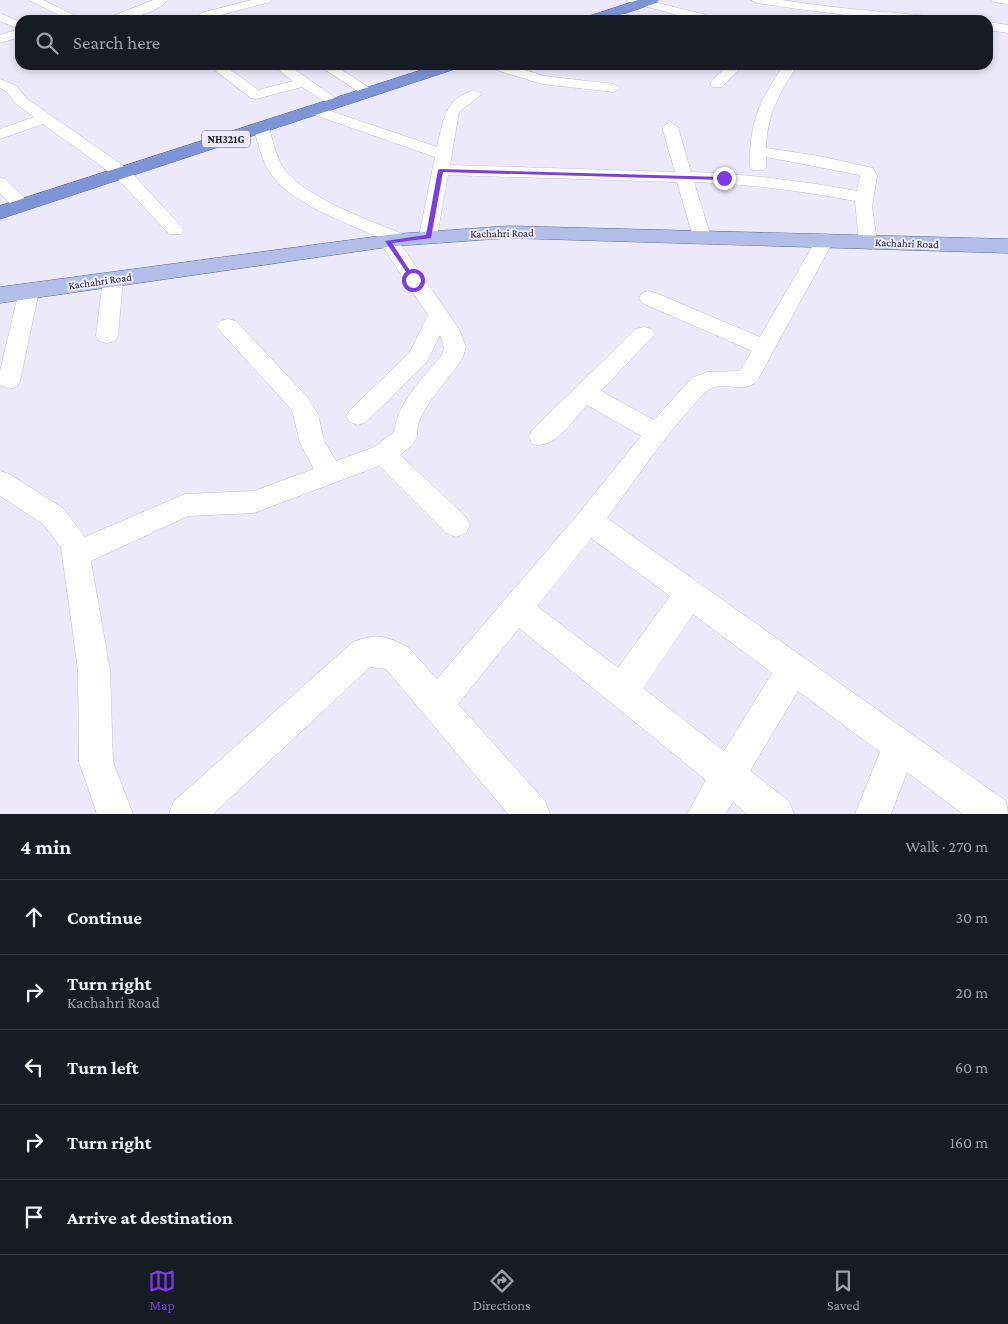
<!DOCTYPE html>
<html lang="en">
<head>
<meta charset="utf-8">
<style>
  :root { --surface:#171b24; --page:#242831; --text:#f1f3f6; --muted:#9ea1a6; --line:#363941; --accent:#7c3aed }
  body { margin:0; font-family:"Crimson Pro",serif; background:var(--page); color:var(--text) }
  .stop { position:absolute; width:15px; height:15px; margin:-11px; border:4px solid #7c3aed; border-radius:50%; background:#fff }
  .stop.end { background:#7c3aed; border-color:#fff; box-shadow:0 1px 5px #0008 }
  .list { margin:0; padding:0; list-style:none }
  h2 { display:flex; justify-content:space-between; align-items:center; height:65px; margin:0; padding:0 20px; font-size:21px }
  h2 small { font-size:16px; font-weight:400; color:var(--muted) }
  .list li { display:grid; grid-template-columns:32px 1fr auto; gap:15px; align-items:center; box-sizing:border-box; height:75px; padding:0 20px; border-top:1px solid var(--line) }
  .list b { display:block; font-size:19px; white-space:nowrap }
  .list p { margin:0; font-size:16px; white-space:nowrap; color:var(--muted) }
  .list em { font-size:16px; font-style:normal; color:var(--muted) }
  .icon { flex:none; width:28px; height:28px; fill:none; stroke:currentColor; stroke-width:2; stroke-linecap:round; stroke-linejoin:round }
  .map { position:relative; flex:none; width:1008px; height:814px; overflow:hidden }
  .search { position:absolute; background:var(--surface); box-shadow:0 2px 8px #0003; left:15px; right:15px; top:15px; height:55px; display:flex; align-items:center; gap:12px; box-sizing:border-box; padding:0 18px; border-radius:15px; color:var(--muted); font-size:19px }
  .sheet { height:440px; background:var(--surface) }
  nav { display:flex; justify-content:space-around; align-items:center; box-sizing:border-box; height:70px; border-top:1px solid var(--line); background:var(--surface); font-size:14px; color:var(--muted) }
  nav a { display:grid; justify-items:center; gap:2px }
  nav .on { color:var(--accent) }
  .map>svg:first-child { display:block }
</style>
</head>
<body>
<div class="map">
<svg width="1008" height="814" viewBox="0 0 1008 814">
  <rect width="100%" height="100%" fill="#ece9fb"/>
  <g fill="none" stroke-linecap="round" stroke-linejoin="round">
    <defs>
      <path id="minor" d="M 28,0 L 43,0 L 76,16 L 71,20 L 56,20 L 61,16 Z
        M 153,0 L 168,0 C 153,16 124,20 103,20 Z
        M 252,0 L 272,0 L 270,2 L 205,19 L 199,15 L 201,13 Z
        M 627,0 L 646,0 L 714,17 L 716,20 L 696,20 L 629,2 Z
        M 751,0 L 781,0 L 841,8 L 929,16 L 935,20 C 875,20 817,12 757,3 Z
        M 992,0 L 1008,0 L 1008,4 L 994,2 Z
        M 609,10 L 636,17 L 638,20 L 618,20 L 605,16 L 605,12 Z
        M 0,13 L 20,22 L 20,37 L 0,43 L 0,35 L 19,29 L 0,21 Z
        M 988,22 L 1008,25 L 1008,33 L 988,30 Z
        M 208,65 L 224,65 L 258,90 L 293,81 L 272,65 L 288,65 L 343,103 L 336,107 L 331,106 L 302,87 L 256,99 L 251,98 Z
        M 318,65 L 334,65 L 376,92 L 374,95 L 364,95 Z
        M 488,65 L 509,65 L 544,76 L 614,84 L 621,88 L 614,92 L 542,84 L 490,68 Z
        M 728,65 L 743,65 L 722,87 L 712,87 L 710,84 L 712,81 Z
        M 784,65 L 798,65 C 780,91 767,115 766,148 L 819,156 L 873,168 L 877,176 L 872,207 L 877,242 L 875,246 L 861,246 L 859,242 L 855,201 C 802,191 749,184 694,182 L 711,237 L 709,241 L 695,241 L 693,237 L 677,182 L 448,175 L 437,236 L 435,240 L 421,240 L 419,236 L 435,157 L 309,113 L 307,110 L 314,106 L 319,107 L 437,147 C 443,121 445,97 475,90 L 482,94 L 459,112 L 450,165 L 675,172 L 662,127 L 670,122 L 678,127 L 691,172 C 747,174 802,181 857,191 L 860,175 L 766,157 L 766,167 L 764,170 L 752,170 L 750,167 C 749,124 759,100 784,65 Z
        M 0,79 L 17,86 L 26,98 L 128,169 L 181,226 L 184,230 L 181,234 L 169,234 L 116,177 L 43,124 L 0,139 L 0,129 L 34,117 L 16,104 L 7,92 L 0,88 Z
        M 261,122 L 269,127 C 273,141 276,158 285,170 C 307,199 374,222 408,236 L 410,240 L 408,244 L 401,245 L 459,329 L 466,347 L 463,357 C 451,377 432,395 422,415 C 411,437 427,434 400,455 L 466,517 L 470,525 L 466,533 L 456,537 L 446,533 L 379,466 L 254,513 L 188,516 L 91,561 L 110,670 L 113,762 L 133,814 L 97,814 L 79,762 L 78,670 L 61,547 L 43,524 L 0,496 L 0,471 L 9,474 L 63,508 L 85,537 L 185,494 L 254,491 L 314,469 L 300,443 L 292,410 L 220,331 L 217,326 L 220,321 L 228,319 L 236,321 L 308,398 L 318,414 L 324,441 L 336,461 L 374,447 L 394,432 C 398,402 423,378 442,355 L 444,347 L 440,335 L 427,362 L 366,422 L 358,425 L 350,422 L 346,416 L 350,410 L 410,352 L 428,315 L 379,241 L 381,238 C 347,223 288,203 269,171 C 261,158 258,142 253,127 Z
        M 0,178 L 6,179 L 27,201 L 30,205 L 27,209 L 15,209 L 0,193 Z
        M 825,234 L 832,236 L 834,240 L 757,381 C 743,395 725,380 710,389 C 703,393 697,402 691,408 C 660,442 634,482 607,518 L 1006,801 L 1008,814 L 963,814 L 907,772 L 891,814 L 855,814 L 880,752 L 798,691 L 750,771 L 789,801 L 794,814 L 747,814 L 733,802 L 725,814 L 687,814 L 706,780 L 519,628 L 458,704 L 545,801 L 550,814 L 508,814 L 386,669 L 370,667 L 213,814 L 169,814 L 174,801 L 353,642 C 377,633 386,636 408,647 L 437,679 L 579,513 L 641,436 L 587,405 C 573,420 554,451 532,444 L 529,437 L 532,430 L 636,329 L 644,327 L 652,329 L 655,334 L 601,391 L 654,420 L 692,378 L 707,372 L 739,371 L 741,369 L 752,351 L 642,303 L 639,298 L 642,293 L 649,291 L 656,293 L 760,337 L 816,240 L 818,236 ZM 591,538 L 670,596 L 618,668 L 537,606 ZM 693,614 L 772,673 L 724,751 L 643,688 Z
        M 113,273 L 120,275 L 123,279 L 118,336 L 115,341 L 107,343 L 99,341 L 96,336 L 103,279 L 106,275 Z
        M 29,285 L 36,286 L 39,291 L 20,381 L 17,387 L 9,389 L 0,385 L 0,371 L 19,291 L 22,286 Z"/>
      <path id="major" d="M 509,226 L 1008,239 L 1008,253 L 509,238 L 395,246 L 0,303 L 0,287 L 395,234 Z"/>
      <path id="highway" d="M 638,0 L 658,0 L 656,3 L 605,20 L 585,20 L 587,17 Z
        M 437,65 L 461,65 L 458,68 L 0,219 L 0,206 Z"/>
    </defs>
    <use href="#minor" stroke="#c0bdce" stroke-width="1"/>
    <use href="#major" stroke="#5b6a98" stroke-width="1"/>
    <use href="#highway" stroke="#5b6a98" stroke-width="1"/>
    <use href="#minor" fill="#fff" fill-rule="evenodd"/>
    <use href="#major" fill="#b1bfe8" fill-rule="evenodd"/>
    <use href="#highway" fill="#7d94d8" fill-rule="evenodd"/>
  </g>
  <path fill="#7c3aed" d="M 440,169 L 724,177 L 727,178 L 724,180 L 443,172 L 431,238 L 392,243 L 416,280 L 413,282 L 385,241 L 426,235 L 438,170 Z"/>
  <g text-anchor="middle" stroke-width="4" stroke-linejoin="round" paint-order="stroke">
    <rect fill="#ece9fb" stroke="#5b5a63" stroke-width="1" x="202" y="130.5" width="48" height="17" rx="4"/>
    <g font-size="11" font-weight="bold" fill="#1d1c22">
      <text x="226" y="143">NH321G</text>
    </g>
    <g font-size="11" fill="#1d1c22" stroke="#ece9fb">
      <text transform="translate(502 233) rotate(-1)" y="4">Kachahri Road</text>
      <text transform="translate(907 243) rotate(2)" y="4">Kachahri Road</text>
      <text transform="translate(100 281) rotate(-8)" y="4">Kachahri Road</text>
    </g>
  </g>
</svg>
<div class="stop" style="left:413px;top:280px"></div>
<div class="stop end" style="left:724px;top:178px"></div>
<div class="search"><svg class="icon" aria-label="search" viewBox="0 0 24 24"><circle cx="10" cy="10" r="6"/><path d="M15 15l6 6"/></svg>Search here</div>
</div>
<section class="sheet">
<h2>4 min<small>Walk · 270 m</small></h2>
<ul class="list">
<li><svg class="icon" aria-label="ahead" viewBox="0 0 24 24"><path d="M12 20V5M6 11l6-6 6 6"/></svg><div><b>Continue</b></div><em>30 m</em></li>
<li><svg class="icon" aria-label="right" viewBox="0 0 24 24"><path d="M7 20v-9h11M14 6l5 5-5 5"/></svg><div><b>Turn right</b><p>Kachahri Road</p></div><em>20 m</em></li>
<li><svg class="icon" aria-label="left" viewBox="0 0 24 24"><path d="M17 20v-9H6M10 6l-5 5 5 5"/></svg><div><b>Turn left</b></div><em>60 m</em></li>
<li><svg class="icon" aria-label="right" viewBox="0 0 24 24"><path d="M7 20v-9h11M14 6l5 5-5 5"/></svg><div><b>Turn right</b></div><em>160 m</em></li>
<li><svg class="icon" aria-label="arrive" viewBox="0 0 24 24"><path d="M6 21V4h12l-3 4 3 4H6"/></svg><div><b>Arrive at destination</b></div></li>
</ul>
</section>
<nav>
<a class="on"><svg class="icon" aria-label="map" viewBox="0 0 24 24"><path d="M3 6l6-2 6 2 6-2v14l-6 2-6-2-6 2zM9 4v14M15 6v14"/></svg>Map</a>
<a><svg class="icon" aria-label="directions" viewBox="0 0 24 24"><path d="M12 3l9 9-9 9-9-9zM9 14v-3h6M13 9l2 2-2 2"/></svg>Directions</a>
<a><svg class="icon" aria-label="saved" viewBox="0 0 24 24"><path d="M7 4h10v16l-5-4-5 4z"/></svg>Saved</a>
</nav>
</body>
</html>
